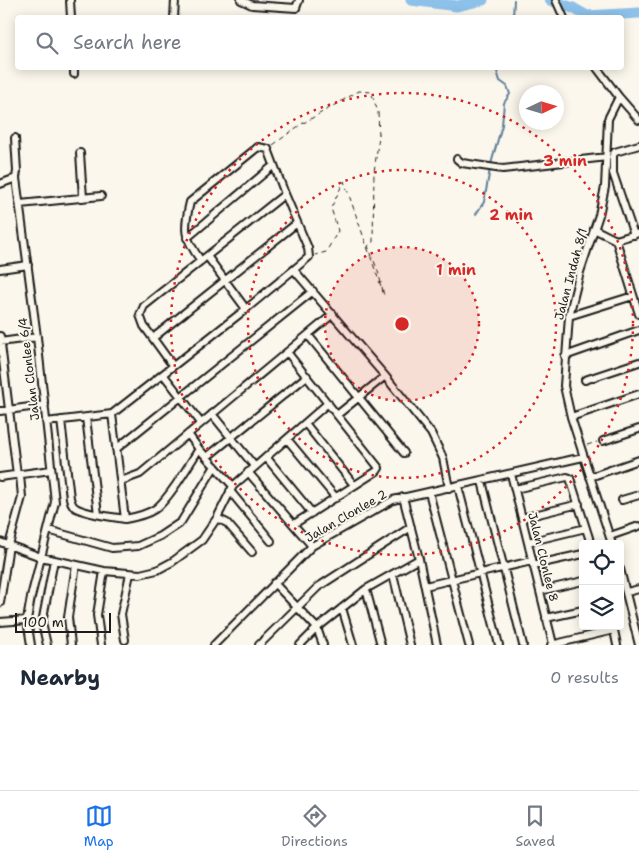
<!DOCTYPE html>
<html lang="en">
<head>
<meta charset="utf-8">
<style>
  :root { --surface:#fff; --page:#f6f6f7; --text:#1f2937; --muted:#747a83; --line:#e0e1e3; --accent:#1a73e8 }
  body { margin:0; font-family:"Shantell Sans",sans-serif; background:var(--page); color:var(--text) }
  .controls { position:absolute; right:15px; bottom:15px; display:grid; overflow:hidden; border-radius:5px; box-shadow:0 2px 12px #0003 }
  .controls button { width:45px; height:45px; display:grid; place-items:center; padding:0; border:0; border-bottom:1px solid var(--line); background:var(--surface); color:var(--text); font:25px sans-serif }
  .compass { position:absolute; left:519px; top:85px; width:45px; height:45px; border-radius:50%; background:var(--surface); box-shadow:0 2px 12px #0003; rotate:86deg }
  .scale { position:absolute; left:15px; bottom:12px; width:96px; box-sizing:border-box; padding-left:5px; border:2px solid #1c1c1c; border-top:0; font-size:14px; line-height:18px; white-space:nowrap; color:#1c1c1c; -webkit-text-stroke:4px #fbf7ec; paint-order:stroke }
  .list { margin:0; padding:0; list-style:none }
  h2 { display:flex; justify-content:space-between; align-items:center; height:65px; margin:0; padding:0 20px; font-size:21px }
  h2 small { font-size:16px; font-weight:400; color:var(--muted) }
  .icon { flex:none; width:28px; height:28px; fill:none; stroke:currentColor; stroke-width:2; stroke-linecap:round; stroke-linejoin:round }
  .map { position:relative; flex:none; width:639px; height:645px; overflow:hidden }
  .search { position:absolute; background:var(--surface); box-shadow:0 2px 12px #0003; left:15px; right:15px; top:15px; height:55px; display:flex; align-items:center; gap:12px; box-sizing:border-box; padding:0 18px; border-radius:5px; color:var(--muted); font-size:19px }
  .sheet { height:145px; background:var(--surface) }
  nav { display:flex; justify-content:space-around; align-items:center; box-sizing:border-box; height:70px; border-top:1px solid var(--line); background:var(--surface); font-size:14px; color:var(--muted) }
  nav a { display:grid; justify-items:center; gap:2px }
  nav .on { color:var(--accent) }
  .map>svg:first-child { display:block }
</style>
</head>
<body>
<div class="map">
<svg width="639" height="645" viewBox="0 0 639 645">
  <rect width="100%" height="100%" fill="#fbf7ec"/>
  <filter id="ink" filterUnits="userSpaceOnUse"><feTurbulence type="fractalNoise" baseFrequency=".02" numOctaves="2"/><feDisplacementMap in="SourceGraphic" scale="10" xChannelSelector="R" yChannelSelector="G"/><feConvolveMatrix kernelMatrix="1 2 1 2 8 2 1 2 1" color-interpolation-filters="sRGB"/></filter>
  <g filter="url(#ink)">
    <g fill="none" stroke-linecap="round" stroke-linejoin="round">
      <path stroke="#607f98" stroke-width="2" d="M 513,18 L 514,0
        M 491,164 L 502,125 L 504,103 L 510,94 L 507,86 L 500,81 L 496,68
        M 476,214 L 484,202 L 490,169"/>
      <path stroke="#8dc1ea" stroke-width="11" d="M 411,0 L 457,6 L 483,0
        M 550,0 L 573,8 L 587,16 L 639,13"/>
      <defs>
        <path id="minor" d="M 70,0 L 71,18
          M 241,0 L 252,5 L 296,8 L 299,0
          M 556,0 L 564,18
          M 174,18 L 175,0
          M 74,68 L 74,74
          M 597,68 L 619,97 L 639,120
          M 15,138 L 17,171 L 16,178 L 37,337 L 55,502 L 31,597 L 27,620 L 31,645
          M 80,153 L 83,198
          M 457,159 L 462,163 L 503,169 L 607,157
          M 0,184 L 16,178
          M 20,204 L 101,196
          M 594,229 L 616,240 L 639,233
          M 634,235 L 613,173 L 613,155 L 615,152 L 639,145
          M 187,238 L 274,165
          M 616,240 L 639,314
          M 207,256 L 246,309
          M 0,269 L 28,265
          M 294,270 L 385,376 L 431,433 L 443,458 L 449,488
          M 569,316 L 633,296
          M 308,335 L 404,453
          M 0,336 L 17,475
          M 153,338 L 297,223
          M 0,342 L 37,337
          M 287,352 L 379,468 L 377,471 L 294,524
          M 565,356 L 639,330
          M 173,366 L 144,326 L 140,315 L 144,306 L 285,194
          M 163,374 L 201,423
          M 585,380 L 639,362
          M 0,411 L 45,405
          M 212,414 L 255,467
          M 337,415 L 385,376
          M 571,417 L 639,394
          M 86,418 L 98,514
          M 61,420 L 70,498 C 71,502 72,506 76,508 C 86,514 113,517 125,519 L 112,414
          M 46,422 L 112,414 L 246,309 L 309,257 L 308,248 L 285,194 L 268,149 L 258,147 L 190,202 C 183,231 184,237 201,261
          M 305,423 L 354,485
          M 287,439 L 336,498
          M 603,441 L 639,429
          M 116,449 L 313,291
          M 199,449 L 233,486
          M 207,457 L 307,376
          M 266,457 L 312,513
          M 248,472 L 312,546
          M 511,474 L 553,644
          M 0,477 L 51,470
          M 590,477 L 639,460
          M 121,481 L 140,474 L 333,314
          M 482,481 L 523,645
          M 458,486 L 499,645
          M 515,489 L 567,477 L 570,478 L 591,544
          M 230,491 L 271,541
          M 429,492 L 469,645
          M 403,497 L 419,559 L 437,645
          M 622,500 L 639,495
          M 217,518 L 227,523 L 252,552
          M 522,518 L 579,504
          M 125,519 C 136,517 146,515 155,509 C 168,501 190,463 199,449 L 188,434
          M 48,530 L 112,548 L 138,546 L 160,536 L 181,522 L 215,466
          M 610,536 L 639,526
          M 0,542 L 41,557 L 104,571 L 140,574 L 157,570 L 172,562 L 202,540 L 217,518 L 233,486 L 328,403
          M 528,542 L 586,528
          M 612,544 L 571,417 L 564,386 L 569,316 L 580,272 L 599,215 L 605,187 L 608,119 L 619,97
          M 533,565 L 583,554
          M 620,569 L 639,645
          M 393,574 L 410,645
          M 274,583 L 317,628 L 366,589 L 419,559
          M 425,586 L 532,561
          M 366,589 L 381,645
          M 540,591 L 583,581
          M 627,592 L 639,589
          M 0,603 L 9,545 L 22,497 L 20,475
          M 342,608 L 353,645
          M 546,618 L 583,610
          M 0,622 L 27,620
          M 614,630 L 617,645
          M 125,640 L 121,614 L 130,574
          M 47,645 L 42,623 L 54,560
          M 71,645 L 68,617 L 76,565
          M 101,645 L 97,615 L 104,571
          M 214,645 L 312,546 L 393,500 L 583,457
          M 259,645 L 318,587 L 411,527
          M 300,645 L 317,628 L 323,645
          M 551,645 L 614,630 L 613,626"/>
      </defs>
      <use href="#minor" stroke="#1c1c1c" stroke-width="10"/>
      <path stroke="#1c1c1c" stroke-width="1" stroke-dasharray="5 4" stroke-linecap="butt" d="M 273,145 L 300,125 L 359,91 L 371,92 L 378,112 L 379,136 L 374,172 L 373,242 L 368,246 L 378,271 L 384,295 L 344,181 L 331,208 L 338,231 L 326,252 L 315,255
        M 587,445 L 597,442"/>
      <use href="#minor" stroke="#fbf7ec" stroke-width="6"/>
    </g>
  </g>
  <circle cx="402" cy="324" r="77" fill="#d62828" fill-opacity=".12"/>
  <g fill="none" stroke="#d62828" stroke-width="2.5" stroke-dasharray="2.5 5">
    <circle cx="402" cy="324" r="77"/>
    <circle cx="402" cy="324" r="154"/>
    <circle cx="402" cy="324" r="231"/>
  </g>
  <g text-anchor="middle" stroke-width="4" stroke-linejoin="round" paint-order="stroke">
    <g font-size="12" fill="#1c1c1c" stroke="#fbf7ec">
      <text transform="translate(571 274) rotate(-75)" y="4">Jalan Indah 8/1</text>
      <text transform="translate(29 369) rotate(-97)" y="4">Jalan Clonlee 6/4</text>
      <text transform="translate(346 516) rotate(-30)" y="4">Jalan Clonlee 2</text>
      <text transform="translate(543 557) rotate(76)" y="4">Jalan Clonlee 8</text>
    </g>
  </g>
  <circle cx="402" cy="324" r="8" fill="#d62828" stroke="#fbf7ec" stroke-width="2.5"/>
  <g font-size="15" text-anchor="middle" font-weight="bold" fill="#d62828" stroke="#fbf7ec" stroke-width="4" stroke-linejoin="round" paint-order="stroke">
    <text x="565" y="166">3 min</text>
    <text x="511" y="220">2 min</text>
    <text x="456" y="275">1 min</text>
  </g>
</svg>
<div class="controls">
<button><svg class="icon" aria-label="locate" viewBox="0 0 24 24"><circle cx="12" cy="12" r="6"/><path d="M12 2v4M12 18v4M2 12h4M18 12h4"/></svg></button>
<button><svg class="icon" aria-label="layers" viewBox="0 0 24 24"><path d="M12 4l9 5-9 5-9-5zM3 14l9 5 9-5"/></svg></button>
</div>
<svg class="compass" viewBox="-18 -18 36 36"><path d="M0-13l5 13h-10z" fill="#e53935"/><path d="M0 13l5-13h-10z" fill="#747a83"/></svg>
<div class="scale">100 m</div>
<div class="search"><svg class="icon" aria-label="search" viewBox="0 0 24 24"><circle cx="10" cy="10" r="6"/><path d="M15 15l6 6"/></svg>Search here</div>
</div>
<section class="sheet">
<h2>Nearby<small>0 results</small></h2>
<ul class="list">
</ul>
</section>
<nav>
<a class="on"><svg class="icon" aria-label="map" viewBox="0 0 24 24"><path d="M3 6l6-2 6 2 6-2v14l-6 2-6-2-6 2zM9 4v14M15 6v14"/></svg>Map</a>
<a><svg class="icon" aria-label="directions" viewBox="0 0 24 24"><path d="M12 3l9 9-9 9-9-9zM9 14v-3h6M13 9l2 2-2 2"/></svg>Directions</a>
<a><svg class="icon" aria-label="saved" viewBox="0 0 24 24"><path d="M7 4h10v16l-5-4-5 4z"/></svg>Saved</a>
</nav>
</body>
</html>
